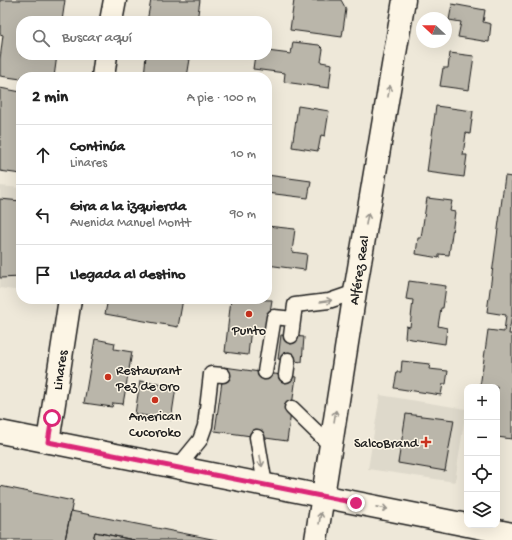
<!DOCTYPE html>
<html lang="es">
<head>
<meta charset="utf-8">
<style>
  :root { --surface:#fff; --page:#f6f6f6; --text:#222; --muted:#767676; --line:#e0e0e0 }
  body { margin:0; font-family:"Gochi Hand",sans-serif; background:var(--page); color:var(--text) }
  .controls { position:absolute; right:12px; bottom:12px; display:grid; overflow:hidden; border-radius:8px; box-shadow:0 4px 16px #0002 }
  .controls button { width:36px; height:36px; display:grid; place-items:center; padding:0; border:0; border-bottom:1px solid var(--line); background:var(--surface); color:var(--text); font:20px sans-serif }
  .compass { position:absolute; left:416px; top:12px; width:36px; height:36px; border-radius:50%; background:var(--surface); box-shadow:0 4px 16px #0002; rotate:292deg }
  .stop { position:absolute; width:12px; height:12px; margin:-9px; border:3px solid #db2777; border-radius:50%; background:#fff }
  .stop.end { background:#db2777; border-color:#fff; box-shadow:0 1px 4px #0008 }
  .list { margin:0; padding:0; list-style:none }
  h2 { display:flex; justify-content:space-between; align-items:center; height:52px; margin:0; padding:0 16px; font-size:17px }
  h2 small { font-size:13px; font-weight:400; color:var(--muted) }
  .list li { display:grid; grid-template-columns:26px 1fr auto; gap:12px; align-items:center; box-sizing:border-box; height:60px; padding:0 16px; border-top:1px solid var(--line) }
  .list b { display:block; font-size:15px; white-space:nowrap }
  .list p { margin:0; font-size:13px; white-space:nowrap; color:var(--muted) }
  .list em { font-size:13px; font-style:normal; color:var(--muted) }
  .icon { flex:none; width:22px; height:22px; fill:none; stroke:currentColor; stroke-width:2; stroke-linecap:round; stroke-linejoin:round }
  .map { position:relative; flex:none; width:512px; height:540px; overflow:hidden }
  .search { position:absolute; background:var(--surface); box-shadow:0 4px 16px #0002; left:16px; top:16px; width:256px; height:44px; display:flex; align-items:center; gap:10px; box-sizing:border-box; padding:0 14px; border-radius:16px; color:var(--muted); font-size:15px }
  .panel { position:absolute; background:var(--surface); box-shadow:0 4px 16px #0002; left:16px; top:72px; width:256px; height:232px; border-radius:16px }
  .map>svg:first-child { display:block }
</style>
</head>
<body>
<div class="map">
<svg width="512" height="540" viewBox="0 0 512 540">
  <rect width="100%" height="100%" fill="#eee8d9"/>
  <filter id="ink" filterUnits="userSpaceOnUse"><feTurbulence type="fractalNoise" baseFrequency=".025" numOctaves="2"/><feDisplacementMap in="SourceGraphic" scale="8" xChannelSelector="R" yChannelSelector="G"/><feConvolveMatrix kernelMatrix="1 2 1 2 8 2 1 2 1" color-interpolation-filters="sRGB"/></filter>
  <g filter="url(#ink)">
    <path fill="#ded9cb" d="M 0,186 L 21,188 L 21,291 L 0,288 Z
      M 380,395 L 466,409 L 455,482 L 368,469 Z"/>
    <path fill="#bab6aa" stroke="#1c1c1c" d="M 0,0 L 65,0 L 62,21 L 21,21 L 21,55 L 57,55 L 54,77 L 21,77 L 21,79 L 0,76 L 0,59 L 3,35 L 0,34 Z
      M 151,0 L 200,0 L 197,21 L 147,21 Z
      M 294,0 L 341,0 L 346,9 L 342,37 L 290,30 Z
      M 452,4 L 485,10 L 483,22 L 491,24 L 489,42 L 458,37 L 461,22 L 449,20 Z
      M 293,42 L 319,45 L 323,49 L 321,62 L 332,64 L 329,88 L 284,82 L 285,73 L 253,69 L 255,55 L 267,55 L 267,51 L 291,54 Z
      M 450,53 L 474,56 L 469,90 L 440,86 L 443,68 L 448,68 Z
      M 146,55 L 158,55 L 190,59 L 187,77 L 144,77 Z
      M 0,88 L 21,92 L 21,174 L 0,171 Z
      M 298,106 L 329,111 L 325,136 L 321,135 L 318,151 L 292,147 Z
      M 436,106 L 473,111 L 470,134 L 466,133 L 463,155 L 467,155 L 464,177 L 427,172 Z
      M 267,154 L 269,154 L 267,170 Z
      M 267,175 L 311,181 L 308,198 L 267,193 Z
      M 505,176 L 512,177 L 512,314 L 509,334 L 512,334 L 512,439 L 497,437 L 497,387 L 480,387 L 488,330 L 504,332 L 506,315 L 487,312 Z
      M 427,198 L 452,201 L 450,211 L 455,212 L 449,255 L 439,254 L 439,258 L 416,254 L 418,238 L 421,238 Z
      M 0,199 L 21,201 L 21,277 L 0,278 Z
      M 267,226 L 295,229 L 292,252 L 307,254 L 305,270 L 267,265 Z
      M 409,281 L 446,286 L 443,308 L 441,308 L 438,326 L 447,328 L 445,344 L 405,338 L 406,326 L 410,327 L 413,300 L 406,299 Z
      M 108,299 L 183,299 L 178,327 L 105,314 Z
      M 231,299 L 272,300 L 267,330 L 251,328 L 248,355 L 225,352 Z
      M 281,335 L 304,337 L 302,362 L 278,359 Z
      M 95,339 L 115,343 L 114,349 L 132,352 L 123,404 L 113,403 L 112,407 L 84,403 Z
      M 402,361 L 430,364 L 429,369 L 448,371 L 446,384 L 443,384 L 441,395 L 394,388 L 397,372 L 401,372 Z
      M 224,367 L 296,377 L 287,441 L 215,431 Z
      M 140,381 L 176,387 L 171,420 L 135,414 Z
      M 406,414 L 454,420 L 445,471 L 398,463 Z
      M 0,486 L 73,501 L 65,540 L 0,540 Z
      M 71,511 L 217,540 L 134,540 L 95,532 L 93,540 L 65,540 Z
      M 95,532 L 134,540 L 93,540 Z"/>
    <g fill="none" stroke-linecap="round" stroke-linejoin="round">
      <defs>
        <path id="service" d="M 291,336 L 295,305 L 329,301 L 355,292
          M 265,372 L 274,317 L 293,319
          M 286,375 L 288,360
          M 292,408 L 331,446
          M 257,437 L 265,485
          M 178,467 L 200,440 L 205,426 L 211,374 L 223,375"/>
        <path id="minor" d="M 111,21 L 115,0
          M 103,77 L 106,55
          M 48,442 L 70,299"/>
        <path id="secondary" d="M 0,432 L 467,525
          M 468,525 L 512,534
          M 316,540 L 355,292 L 404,0"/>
      </defs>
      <use href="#service" stroke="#1c1c1c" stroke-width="17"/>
      <use href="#minor" stroke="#1c1c1c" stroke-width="25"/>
      <use href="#secondary" stroke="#1c1c1c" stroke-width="25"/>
      <use href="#service" stroke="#fcf5e5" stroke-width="14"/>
      <use href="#minor" stroke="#fcf5e5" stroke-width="22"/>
      <use href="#secondary" stroke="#fcf5e5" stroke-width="22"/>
    </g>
    <defs><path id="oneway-shaft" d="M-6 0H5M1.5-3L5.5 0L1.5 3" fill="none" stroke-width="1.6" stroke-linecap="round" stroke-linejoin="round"/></defs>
    <g stroke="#97938b">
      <use href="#oneway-shaft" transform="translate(389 91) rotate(-80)"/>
      <use href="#oneway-shaft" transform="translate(367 219) rotate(-80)"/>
      <use href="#oneway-shaft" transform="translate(326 301) rotate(-9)"/>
      <use href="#oneway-shaft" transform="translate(335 416) rotate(-81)"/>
      <use href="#oneway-shaft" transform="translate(261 461) rotate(79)"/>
      <use href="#oneway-shaft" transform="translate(382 508) rotate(11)"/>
      <use href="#oneway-shaft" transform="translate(320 518) rotate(-81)"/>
    </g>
  </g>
  <g fill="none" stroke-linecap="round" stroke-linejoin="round" filter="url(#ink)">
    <path stroke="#db2777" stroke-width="5" d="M 52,418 L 48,442 L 356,503"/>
  </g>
  <g fill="#c8321e" stroke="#fcf5e5" stroke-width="1.5">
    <circle cx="249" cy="314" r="4"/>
    <circle cx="108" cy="377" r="4"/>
    <circle cx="155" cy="400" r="4"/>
    <path d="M424 436h4v4h4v4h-4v4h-4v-4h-4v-4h4z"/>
  </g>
  <g text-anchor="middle" stroke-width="3" stroke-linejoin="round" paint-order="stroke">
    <g font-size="14" fill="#1c1c1c" stroke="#fcf5e5">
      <text transform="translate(358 270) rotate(-81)" y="5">Alférez Real</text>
      <text transform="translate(59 370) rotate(-82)" y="5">Linares</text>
    </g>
    <g font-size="14" fill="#1c1c1c" stroke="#fcf5e5">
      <text x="249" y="334">Punto</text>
      <text x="116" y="374" text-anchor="start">Restaurant<tspan x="116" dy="16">Pez de Oro</tspan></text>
      <text x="155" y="420">American<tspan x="155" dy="16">Cucoroko</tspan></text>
      <text x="418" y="447" text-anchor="end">SalcoBrand</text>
    </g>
  </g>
</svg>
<div class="controls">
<button>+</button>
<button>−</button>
<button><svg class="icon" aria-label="locate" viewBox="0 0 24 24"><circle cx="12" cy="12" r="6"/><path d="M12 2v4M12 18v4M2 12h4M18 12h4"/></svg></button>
<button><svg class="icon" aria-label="layers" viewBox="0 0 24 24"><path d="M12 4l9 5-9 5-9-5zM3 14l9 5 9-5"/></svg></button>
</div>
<svg class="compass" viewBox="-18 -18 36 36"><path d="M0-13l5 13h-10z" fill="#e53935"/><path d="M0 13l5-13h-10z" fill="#767676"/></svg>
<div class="stop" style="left:52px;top:418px"></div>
<div class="stop end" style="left:356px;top:503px"></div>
<div class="search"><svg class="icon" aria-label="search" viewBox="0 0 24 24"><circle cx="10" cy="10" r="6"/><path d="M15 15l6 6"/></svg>Buscar aquí</div>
<section class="panel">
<h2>2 min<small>A pie · 100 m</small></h2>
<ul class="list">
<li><svg class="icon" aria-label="ahead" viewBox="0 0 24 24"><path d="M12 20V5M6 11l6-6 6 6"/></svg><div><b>Continúa</b><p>Linares</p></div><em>10 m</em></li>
<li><svg class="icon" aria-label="left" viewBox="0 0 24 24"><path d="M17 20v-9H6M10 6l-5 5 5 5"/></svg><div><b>Gira a la izquierda</b><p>Avenida Manuel Montt</p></div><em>90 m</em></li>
<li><svg class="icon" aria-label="arrive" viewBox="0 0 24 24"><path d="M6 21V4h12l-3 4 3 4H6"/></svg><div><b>Llegada al destino</b></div></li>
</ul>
</section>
</div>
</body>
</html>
